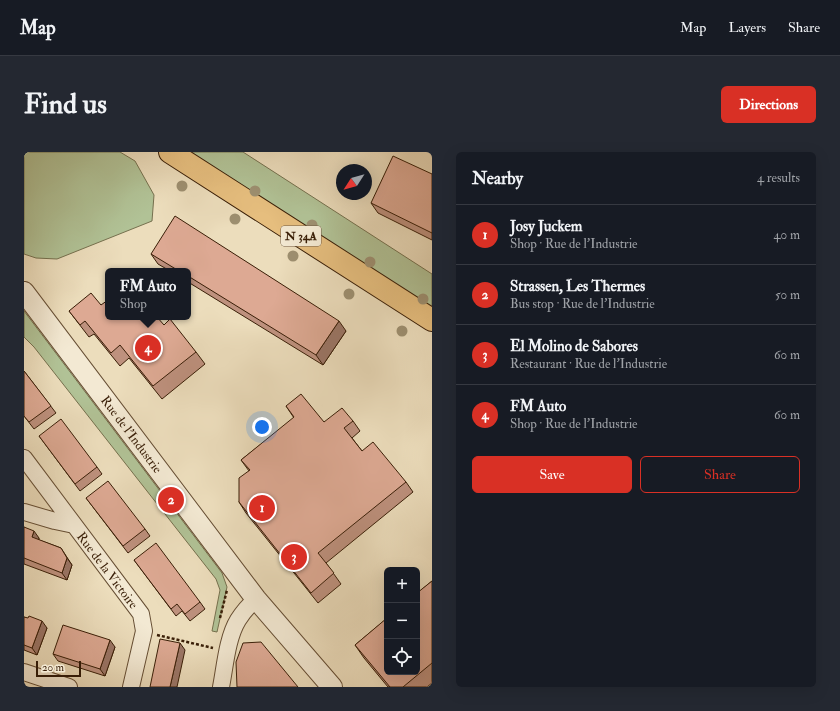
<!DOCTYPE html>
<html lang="en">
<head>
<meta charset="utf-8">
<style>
  :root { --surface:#171b24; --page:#242831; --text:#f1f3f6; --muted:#9ea1a6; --line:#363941; --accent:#d93025 }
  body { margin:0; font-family:"IM FELL Double Pica",serif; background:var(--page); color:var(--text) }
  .controls { position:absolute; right:12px; bottom:12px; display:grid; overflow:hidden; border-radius:6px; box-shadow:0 4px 16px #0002 }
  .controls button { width:36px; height:36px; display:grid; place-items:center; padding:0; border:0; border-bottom:1px solid var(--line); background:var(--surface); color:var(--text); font:20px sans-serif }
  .compass { position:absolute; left:312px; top:12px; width:36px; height:36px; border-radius:50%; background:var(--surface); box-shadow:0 4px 16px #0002; rotate:234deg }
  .scale { position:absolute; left:12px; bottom:10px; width:45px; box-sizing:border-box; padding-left:4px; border:2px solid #391e07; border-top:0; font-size:11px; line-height:14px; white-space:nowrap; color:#391e07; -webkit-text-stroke:3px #f3e9d3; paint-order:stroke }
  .you { position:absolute; left:238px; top:275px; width:14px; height:14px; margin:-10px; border:3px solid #fff; border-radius:50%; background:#1a73e8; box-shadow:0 0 0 6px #1a73e833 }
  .badge { display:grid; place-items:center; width:26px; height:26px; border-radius:50%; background:var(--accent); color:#fff; font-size:13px; font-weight:700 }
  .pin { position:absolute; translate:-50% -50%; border:2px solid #fff; box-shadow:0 1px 4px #0006 }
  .popup { position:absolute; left:81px; top:116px; width:86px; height:52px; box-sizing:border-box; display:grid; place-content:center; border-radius:6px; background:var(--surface); filter:drop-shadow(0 1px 3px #0005); font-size:13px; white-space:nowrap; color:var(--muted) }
  .popup b { font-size:15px; color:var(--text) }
  .popup::after { content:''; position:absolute; left:50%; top:100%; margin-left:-8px; border:8px solid transparent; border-top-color:var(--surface) }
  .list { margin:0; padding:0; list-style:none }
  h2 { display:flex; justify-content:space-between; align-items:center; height:52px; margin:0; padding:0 16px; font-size:17px }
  h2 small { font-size:13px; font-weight:400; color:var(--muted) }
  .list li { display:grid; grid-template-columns:26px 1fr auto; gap:12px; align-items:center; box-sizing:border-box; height:60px; padding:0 16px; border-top:1px solid var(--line) }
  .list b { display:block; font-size:15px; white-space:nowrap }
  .list p { margin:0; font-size:13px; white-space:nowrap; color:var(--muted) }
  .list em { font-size:13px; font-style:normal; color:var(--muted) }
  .actions { display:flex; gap:8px; padding:12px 16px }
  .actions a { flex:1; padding:9px 0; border:1px solid var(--accent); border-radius:6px; text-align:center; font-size:14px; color:var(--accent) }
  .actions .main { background:var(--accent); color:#fff }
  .icon { flex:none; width:22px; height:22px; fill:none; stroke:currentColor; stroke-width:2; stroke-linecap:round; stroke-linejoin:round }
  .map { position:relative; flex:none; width:408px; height:535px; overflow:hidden; border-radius:6px }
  header { display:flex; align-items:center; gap:24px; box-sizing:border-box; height:56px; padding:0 20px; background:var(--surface); border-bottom:1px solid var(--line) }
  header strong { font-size:19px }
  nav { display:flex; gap:22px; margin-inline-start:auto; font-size:14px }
  .intro { display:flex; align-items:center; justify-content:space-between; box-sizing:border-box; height:96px; padding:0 24px }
  h1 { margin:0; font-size:28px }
  .button { padding:10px 18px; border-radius:6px; background:var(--accent); color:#fff; font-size:14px; font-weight:700 }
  main { display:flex; gap:24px; padding:0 24px }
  aside { flex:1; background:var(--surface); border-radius:6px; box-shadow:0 4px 16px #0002 }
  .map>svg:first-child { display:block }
</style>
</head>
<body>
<header>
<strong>Map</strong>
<nav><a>Map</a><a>Layers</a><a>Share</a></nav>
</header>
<div class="intro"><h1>Find us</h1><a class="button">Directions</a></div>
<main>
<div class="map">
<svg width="408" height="535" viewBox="0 0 408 535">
  <rect width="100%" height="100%" fill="#ecddbc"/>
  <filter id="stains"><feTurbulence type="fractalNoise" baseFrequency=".005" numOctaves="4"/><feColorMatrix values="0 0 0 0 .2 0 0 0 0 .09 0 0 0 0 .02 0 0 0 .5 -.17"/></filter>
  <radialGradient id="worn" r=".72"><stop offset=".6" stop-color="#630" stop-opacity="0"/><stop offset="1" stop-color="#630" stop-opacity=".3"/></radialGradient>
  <path fill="#b1c296" stroke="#75704e" d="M 0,0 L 96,0 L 111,9 L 130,43 L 128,69 L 33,107 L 12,106 L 0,102 Z
    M 160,0 L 219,0 L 408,122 L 408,158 Z
    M 0,159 L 198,421 L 203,435 L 193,480 L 188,479 L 196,438 L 192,427 L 10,195 L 0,185 Z"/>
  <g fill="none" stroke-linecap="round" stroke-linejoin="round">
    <defs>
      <path id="minor" d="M 0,306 L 117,462 L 120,479 L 107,535
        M 0,360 L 31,369 L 50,373
        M 0,520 L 45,535
        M 197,535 C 201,515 203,486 214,468 C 219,460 225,453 232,447"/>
      <path id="tertiary" d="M 0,140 L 232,447 L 308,535"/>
      <path id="primary" d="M 146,0 L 408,168"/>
    </defs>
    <use href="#minor" stroke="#664e34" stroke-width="18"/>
    <use href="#tertiary" stroke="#664e34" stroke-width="22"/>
    <use href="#primary" stroke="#391e07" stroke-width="24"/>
    <path stroke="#391e07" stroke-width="2.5" stroke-dasharray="3 2" stroke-linecap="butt" d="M 196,466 L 203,438
      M 133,483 L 189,496"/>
    <use href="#minor" stroke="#f3e9d3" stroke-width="16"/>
    <use href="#tertiary" stroke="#f3e9d3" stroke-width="20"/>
    <use href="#primary" stroke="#e6be7e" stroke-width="22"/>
  </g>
  <g fill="#9d8f70">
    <circle cx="158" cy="34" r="5.5"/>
    <circle cx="231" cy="39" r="5.5"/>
    <circle cx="211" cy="67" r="5.5"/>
    <circle cx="288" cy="73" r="5.5"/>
    <circle cx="269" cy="104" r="5.5"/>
    <circle cx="346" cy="110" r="5.5"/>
    <circle cx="325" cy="142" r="5.5"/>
    <circle cx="399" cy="147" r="5.5"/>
    <circle cx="378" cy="179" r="5.5"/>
  </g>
  <path fill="#be917e" stroke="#391e07" d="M 408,22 L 408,88 L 354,61 L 347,51 Z
    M 127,102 L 322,179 L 299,213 L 164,130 L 164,119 L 146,119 L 134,112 Z
    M 77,153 L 140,173 L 172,200 L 181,212 L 138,247 L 105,206 L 96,214 L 70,182 L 65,185 L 45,159 Z
    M 0,219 L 32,261 L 10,277 L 0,264 Z
    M 262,254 L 300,270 L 329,269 L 336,279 L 328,286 L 338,299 L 382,330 L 389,340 L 302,411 L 317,432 L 294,451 L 222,361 L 215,350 L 225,319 L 217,308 L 270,266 Z
    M 15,284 L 73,315 L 78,322 L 56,339 Z
    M 62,346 L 121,377 L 126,384 L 104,401 Z
    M 0,375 L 15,386 L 15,388 L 37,396 L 48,413 L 43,428 L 0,412 Z
    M 110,408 L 176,450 L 181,457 L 166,469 L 158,459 L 152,464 Z
    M 408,429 L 408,531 L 403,535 L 364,535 L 340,506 L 331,493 Z
    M 0,465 L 23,476 L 13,503 L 0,498 Z
    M 91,495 L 81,524 L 34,509 L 29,502 Z"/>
  <path fill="#9b7667" stroke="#391e07" d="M 315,169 L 322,179 L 299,213 L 292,203 Z
    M 10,379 L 15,386 L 13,392 L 8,385 Z
    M 43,406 L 48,413 L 43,428 L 38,421 Z
    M 18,469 L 23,476 L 13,503 L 8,496 Z
    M 86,488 L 91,495 L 81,524 L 76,517 Z
    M 156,491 L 161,498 L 153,535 L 146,535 Z"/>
  <path fill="#dda993" stroke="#391e07" d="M 369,4 L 408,22 L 408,81 L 347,51 Z
    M 151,64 L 315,169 L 292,203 L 164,124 L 164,119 L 155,119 L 127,102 Z
    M 67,141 L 77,153 L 84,148 L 84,165 L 133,165 L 140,173 L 146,167 L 172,200 L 129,234 L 96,193 L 87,201 L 61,169 L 56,173 L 45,159 Z
    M 0,219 L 27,254 L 5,270 L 0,264 Z
    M 277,242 L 300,270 L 318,256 L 329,269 L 320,276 L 338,299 L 349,290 L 382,330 L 294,401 L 310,421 L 287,441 L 215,350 L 215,326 L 226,318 L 217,308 L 270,265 L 262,254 Z
    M 37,267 L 73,315 L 51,332 L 15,284 Z
    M 84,329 L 121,377 L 99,394 L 62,346 Z
    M 0,375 L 10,379 L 8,385 L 37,396 L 43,406 L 38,421 L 0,406 Z
    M 132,391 L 176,450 L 161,462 L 153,452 L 147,457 L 110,408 Z
    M 408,429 L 408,511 L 379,535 L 366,535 L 331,493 L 363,466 L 363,520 L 393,520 L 393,441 Z
    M 5,464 L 18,469 L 8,496 L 0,493 L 0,465 L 4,466 Z
    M 39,473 L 86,488 L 76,517 L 29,502 Z
    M 136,487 L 156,491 L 146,535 L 126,535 Z
    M 237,490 L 274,535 L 213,535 L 212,510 L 219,491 Z"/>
  <g text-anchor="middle" stroke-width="3.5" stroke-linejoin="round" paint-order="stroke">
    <rect fill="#f3e9d3" stroke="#715b44" stroke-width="1" x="257" y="74" width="40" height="20" rx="3"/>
    <g font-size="12" font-weight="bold" fill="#391e07">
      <text x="277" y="88">N 34A</text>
    </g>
    <g font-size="13" fill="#391e07" stroke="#f3e9d3">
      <text transform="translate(108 282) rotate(53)" y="5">Rue de l'Industrie</text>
      <text transform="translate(84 418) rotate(53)" y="5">Rue de la Victoire</text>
    </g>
  </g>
  <rect width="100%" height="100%" filter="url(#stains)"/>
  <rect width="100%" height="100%" fill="url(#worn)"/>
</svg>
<div class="controls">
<button>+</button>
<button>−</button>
<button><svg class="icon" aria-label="locate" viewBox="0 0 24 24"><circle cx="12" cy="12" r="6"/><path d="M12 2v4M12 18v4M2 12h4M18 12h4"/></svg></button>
</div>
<svg class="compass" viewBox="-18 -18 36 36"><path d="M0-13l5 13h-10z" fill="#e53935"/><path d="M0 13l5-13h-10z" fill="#9ea1a6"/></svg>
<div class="scale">20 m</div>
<div class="you"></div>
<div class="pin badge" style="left:238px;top:356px">1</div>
<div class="pin badge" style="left:147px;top:348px">2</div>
<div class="pin badge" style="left:270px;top:405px">3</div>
<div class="pin badge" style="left:124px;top:196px">4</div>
<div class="popup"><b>FM Auto</b>Shop</div>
</div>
<aside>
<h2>Nearby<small>4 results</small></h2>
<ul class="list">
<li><span class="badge">1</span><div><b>Josy Juckem</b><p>Shop · Rue de l'Industrie</p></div><em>40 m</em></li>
<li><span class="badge">2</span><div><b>Strassen, Les Thermes</b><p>Bus stop · Rue de l'Industrie</p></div><em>50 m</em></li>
<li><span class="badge">3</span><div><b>El Molino de Sabores</b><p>Restaurant · Rue de l'Industrie</p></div><em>60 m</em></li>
<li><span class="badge">4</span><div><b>FM Auto</b><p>Shop · Rue de l'Industrie</p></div><em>60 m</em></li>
</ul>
<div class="actions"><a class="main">Save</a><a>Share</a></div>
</aside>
</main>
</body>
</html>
